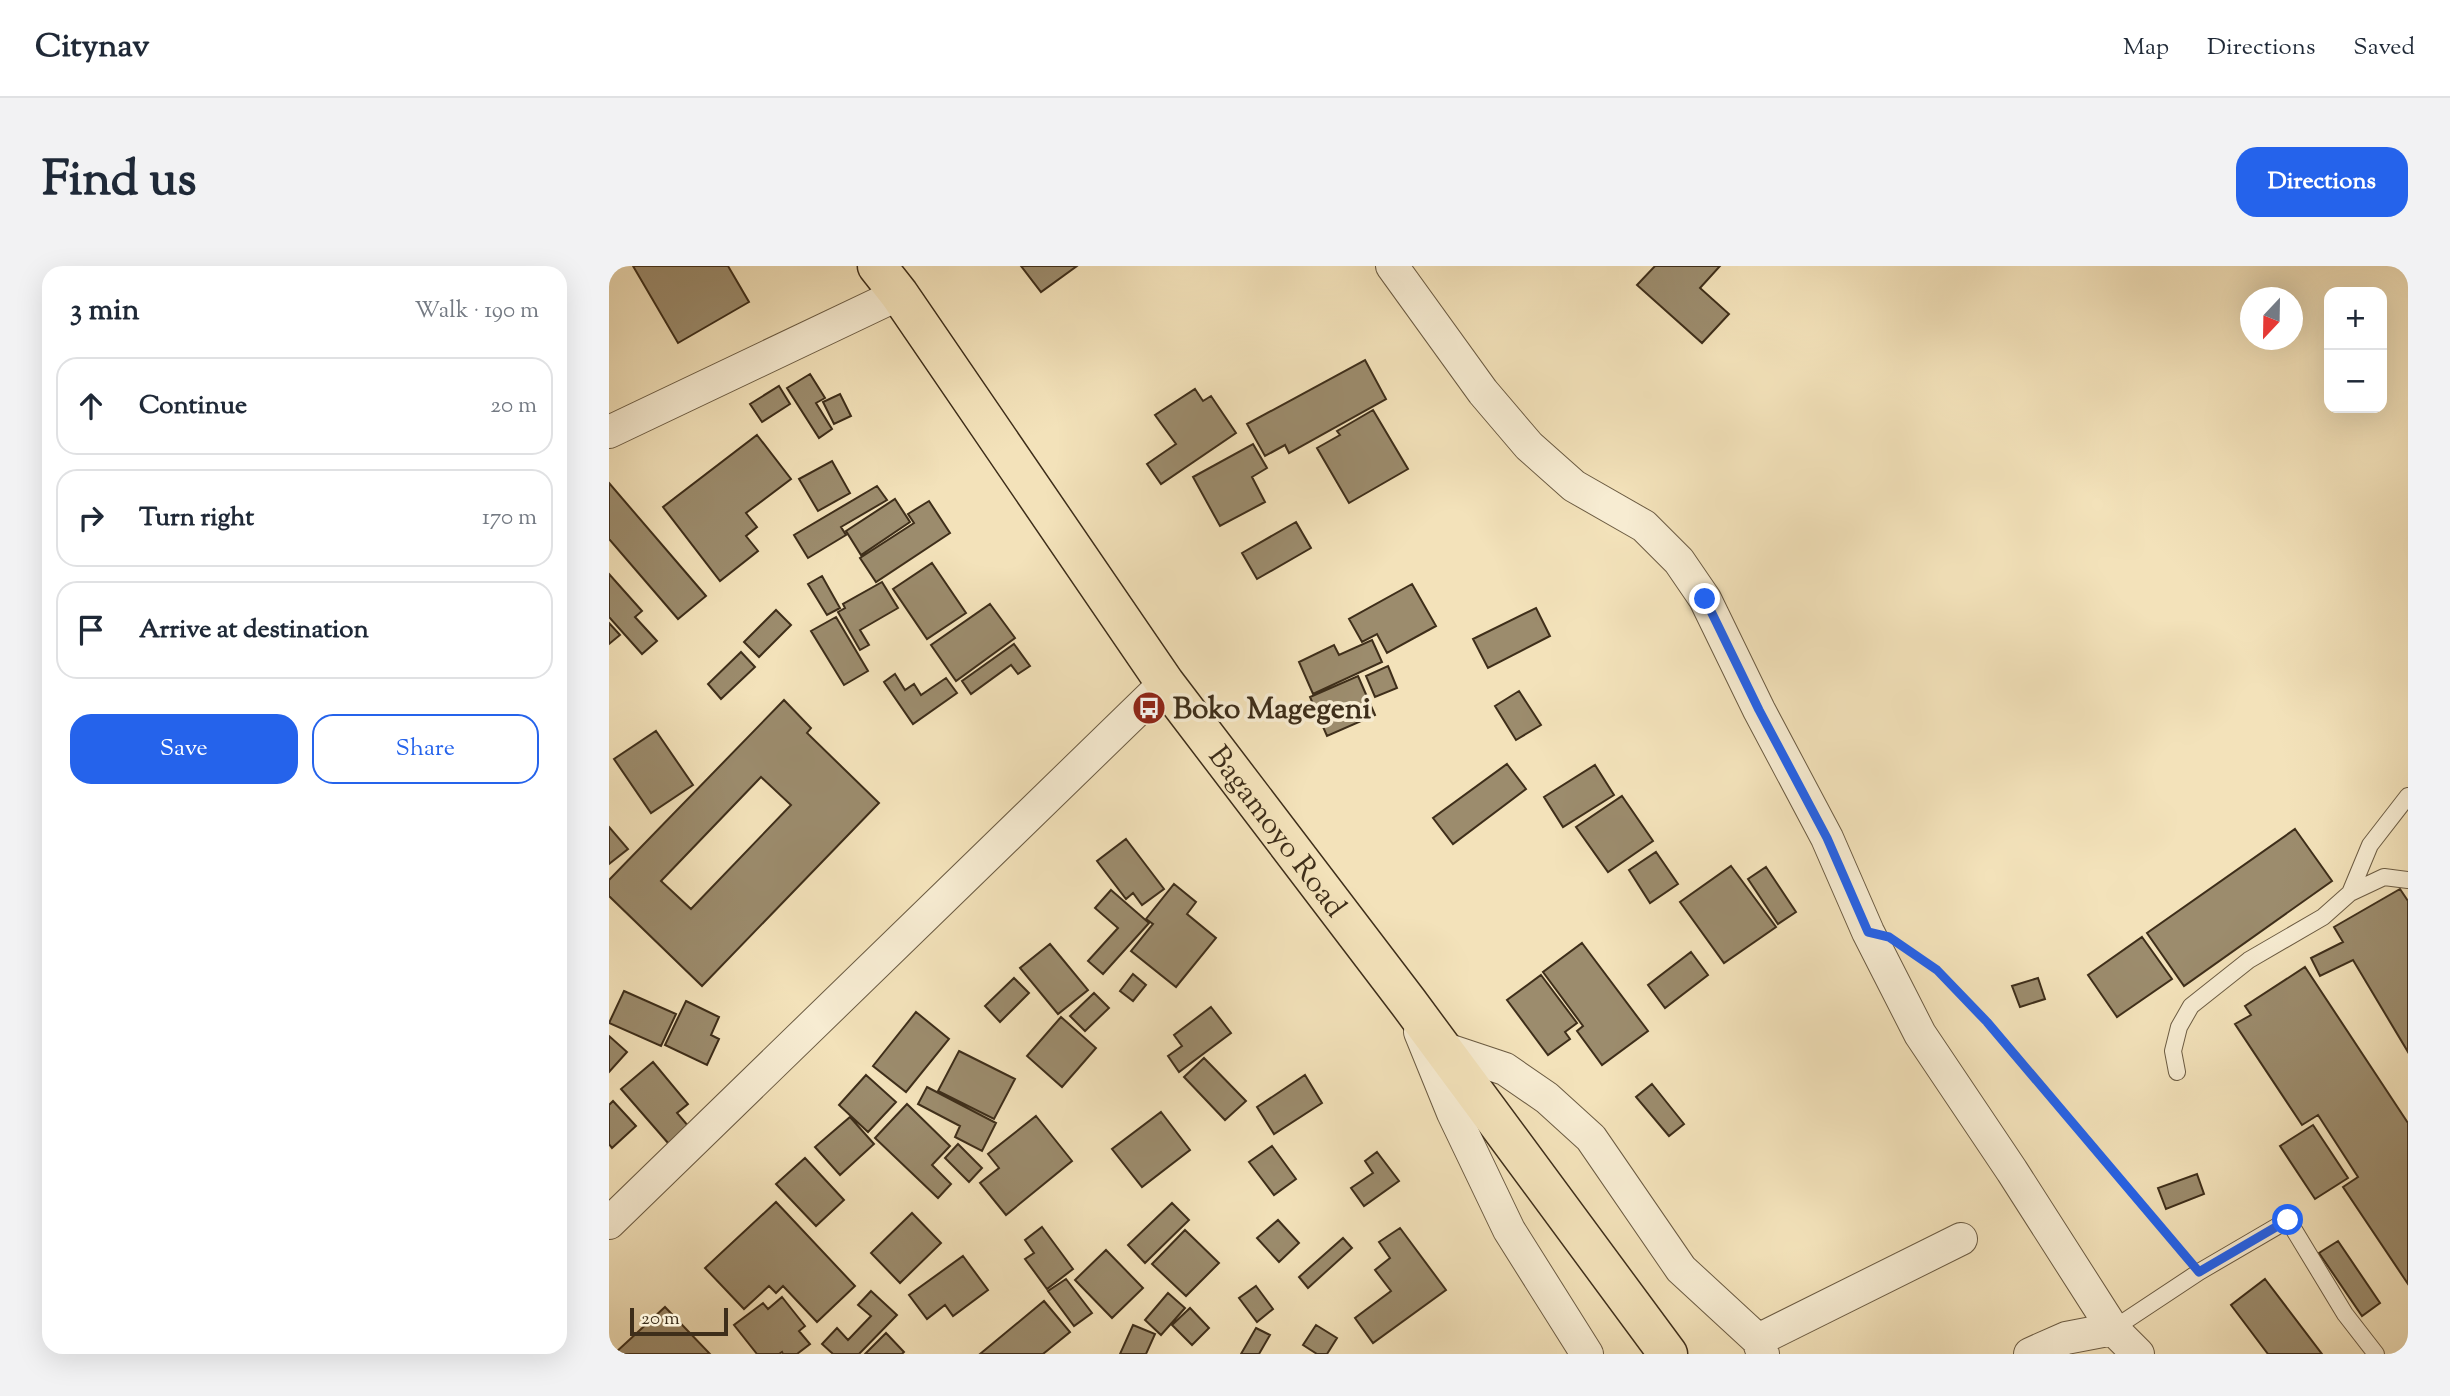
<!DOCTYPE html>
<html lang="en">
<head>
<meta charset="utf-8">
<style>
  :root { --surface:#fff; --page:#f2f2f3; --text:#1f2937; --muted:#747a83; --line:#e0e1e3; --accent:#2563eb }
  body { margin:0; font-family:"Sorts Mill Goudy",serif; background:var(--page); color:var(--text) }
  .controls { position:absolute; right:21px; top:21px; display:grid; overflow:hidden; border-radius:14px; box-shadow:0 7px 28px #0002 }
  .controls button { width:63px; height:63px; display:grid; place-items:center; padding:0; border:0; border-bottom:2px solid var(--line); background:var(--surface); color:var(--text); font:35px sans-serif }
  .compass { position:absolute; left:1631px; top:21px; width:63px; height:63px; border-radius:50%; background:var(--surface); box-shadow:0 7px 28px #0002; rotate:202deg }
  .scale { position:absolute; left:21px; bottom:18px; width:98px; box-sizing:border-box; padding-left:7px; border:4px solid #3e2e1a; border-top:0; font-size:19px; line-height:24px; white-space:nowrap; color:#3e2e1a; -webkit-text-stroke:5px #f7ecd2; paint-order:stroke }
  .stop { position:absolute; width:21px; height:21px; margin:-16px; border:5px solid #2563eb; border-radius:50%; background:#fff }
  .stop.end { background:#2563eb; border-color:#fff; box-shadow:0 2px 7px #0008 }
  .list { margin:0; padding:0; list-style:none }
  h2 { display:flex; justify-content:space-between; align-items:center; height:91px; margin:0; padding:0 28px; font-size:30px }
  h2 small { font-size:23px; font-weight:400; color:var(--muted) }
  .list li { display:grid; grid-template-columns:46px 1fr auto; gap:21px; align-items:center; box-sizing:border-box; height:98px; margin:0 14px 14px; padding:0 14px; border:2px solid var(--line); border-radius:21px }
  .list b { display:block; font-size:26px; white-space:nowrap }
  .list em { font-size:23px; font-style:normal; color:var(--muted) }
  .actions { display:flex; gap:14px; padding:21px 28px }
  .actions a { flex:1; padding:16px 0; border:2px solid var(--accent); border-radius:21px; text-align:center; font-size:24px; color:var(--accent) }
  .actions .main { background:var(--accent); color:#fff }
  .icon { flex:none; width:38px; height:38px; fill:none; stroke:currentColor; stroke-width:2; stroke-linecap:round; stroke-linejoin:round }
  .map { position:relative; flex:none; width:1799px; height:1088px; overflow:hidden; border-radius:21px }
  header { display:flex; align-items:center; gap:42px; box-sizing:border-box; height:98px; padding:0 35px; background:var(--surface); border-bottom:2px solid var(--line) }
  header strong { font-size:33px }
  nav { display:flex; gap:38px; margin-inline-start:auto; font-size:24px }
  .intro { display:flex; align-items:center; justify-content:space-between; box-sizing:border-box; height:168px; padding:0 42px }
  h1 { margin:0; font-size:49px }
  .button { padding:18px 32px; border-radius:21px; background:var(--accent); color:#fff; font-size:24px; font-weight:700 }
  main { display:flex; gap:42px; padding:0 42px }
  aside { flex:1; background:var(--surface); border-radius:21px; box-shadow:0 7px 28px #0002 }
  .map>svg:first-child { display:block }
</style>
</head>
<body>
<header>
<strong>Citynav</strong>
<nav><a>Map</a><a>Directions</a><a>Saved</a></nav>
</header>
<div class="intro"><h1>Find us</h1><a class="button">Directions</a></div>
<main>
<aside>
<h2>3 min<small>Walk · 190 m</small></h2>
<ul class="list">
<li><svg class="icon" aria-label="ahead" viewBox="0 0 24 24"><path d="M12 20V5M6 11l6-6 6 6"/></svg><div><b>Continue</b></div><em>20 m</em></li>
<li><svg class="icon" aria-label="right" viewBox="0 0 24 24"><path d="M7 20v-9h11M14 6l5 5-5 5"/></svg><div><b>Turn right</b></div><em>170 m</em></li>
<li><svg class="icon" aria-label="arrive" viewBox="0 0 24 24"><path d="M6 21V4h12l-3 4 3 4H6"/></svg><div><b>Arrive at destination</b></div></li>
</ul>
<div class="actions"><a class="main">Save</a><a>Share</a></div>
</aside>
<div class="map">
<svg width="1799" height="1088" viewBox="0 0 1799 1088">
  <rect width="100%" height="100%" fill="#f3e2ba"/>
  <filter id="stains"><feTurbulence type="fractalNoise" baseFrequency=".00286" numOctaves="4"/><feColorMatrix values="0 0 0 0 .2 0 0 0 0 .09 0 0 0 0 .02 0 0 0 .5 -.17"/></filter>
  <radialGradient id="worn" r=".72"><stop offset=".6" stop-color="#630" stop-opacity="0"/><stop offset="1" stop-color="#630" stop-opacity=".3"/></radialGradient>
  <path fill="#9c8c6d" stroke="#3e2e1a" stroke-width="2" fill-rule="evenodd" d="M 24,0 L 119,0 L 140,36 L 69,77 Z
    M 412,0 L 468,0 L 432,26 Z
    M 1046,0 L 1111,0 L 1091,22 L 1120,48 L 1093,77 L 1028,19 Z
    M 756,94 L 777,133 L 680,187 L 676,179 L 656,190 L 638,158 Z
    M 201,108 L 216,132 L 207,137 L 223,163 L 210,172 L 178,122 Z
    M 170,120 L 181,138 L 153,156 L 141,138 Z
    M 586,123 L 594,135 L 602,130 L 627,167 L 552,218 L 538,198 L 567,178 L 546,149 Z
    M 231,128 L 242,150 L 225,158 L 214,136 Z
    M 764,144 L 799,203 L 740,237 L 708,182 L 731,169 L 728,165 Z
    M 148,169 L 182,213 L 137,247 L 148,261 L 137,270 L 149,285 L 111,315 L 54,241 Z
    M 644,178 L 658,202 L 643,211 L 656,236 L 611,260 L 584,211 Z
    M 223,195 L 241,227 L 209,245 L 190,213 Z
    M 0,217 L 97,330 L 69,353 L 0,273 Z
    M 268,220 L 278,234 L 232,261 L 237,269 L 199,292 L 185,269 Z
    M 286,233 L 301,256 L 252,289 L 237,265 Z
    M 320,235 L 341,267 L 267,316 L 251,292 L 305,257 L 299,248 Z
    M 687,256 L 702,282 L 648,313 L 633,287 Z
    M 323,297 L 357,347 L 318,373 L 284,323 Z
    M 0,308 L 33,345 L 26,351 L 48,375 L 33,388 L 0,351 Z
    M 213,310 L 231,342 L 218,349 L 199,318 Z
    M 273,316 L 289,342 L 251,364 L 260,379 L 251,384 L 229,346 L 236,342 L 234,338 Z
    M 803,318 L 827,360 L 778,387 L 768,368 L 753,376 L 740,353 Z
    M 381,338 L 406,372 L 347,415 L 322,379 Z
    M 927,342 L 941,370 L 879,402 L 864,373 Z
    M 167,344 L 182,359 L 150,391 L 135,376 Z
    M 227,351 L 259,405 L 235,419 L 202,365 Z
    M 0,357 L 11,369 L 0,378 Z
    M 763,374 L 773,396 L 704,428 L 690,396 L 725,379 L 730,389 Z
    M 405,378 L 421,400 L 409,408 L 402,399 L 362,428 L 353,415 Z
    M 132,386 L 146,401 L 112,433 L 99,418 Z
    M 779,400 L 788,422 L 766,431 L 757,410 Z
    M 286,408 L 296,424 L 305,418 L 312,429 L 337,412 L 348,427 L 304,458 L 275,416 Z
    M 749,410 L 766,449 L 718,470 L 701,431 Z
    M 910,425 L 932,459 L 907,474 L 886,440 Z
    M 175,434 L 202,462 L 198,467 L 270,537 L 93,720 L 0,630 L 0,614 ZM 152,511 L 182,539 L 82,643 L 52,615 Z
    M 47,465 L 84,519 L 42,547 L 5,493 Z
    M 898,498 L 917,523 L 844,578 L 824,552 Z
    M 986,499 L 1005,529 L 954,561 L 935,531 Z
    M 1013,530 L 1044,575 L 999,606 L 967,561 Z
    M 0,561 L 19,583 L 0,598 Z
    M 1686,563 L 1723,615 L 1575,720 L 1538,667 Z
    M 517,573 L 555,623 L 533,639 L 524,627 L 517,633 L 488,595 Z
    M 1047,586 L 1069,618 L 1041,637 L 1020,604 Z
    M 1122,600 L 1167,661 L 1115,697 L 1071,636 Z
    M 1157,601 L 1187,646 L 1169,658 L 1139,613 Z
    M 565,618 L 587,636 L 578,648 L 607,672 L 567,721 L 522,685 L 544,658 L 537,653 Z
    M 1791,623 L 1799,635 L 1799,786 L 1744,694 L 1711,710 L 1702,692 L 1734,676 L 1725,661 Z
    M 502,624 L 540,657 L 494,708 L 479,695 L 509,662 L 486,642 Z
    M 1533,671 L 1563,713 L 1508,751 L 1479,709 Z
    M 973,677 L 1039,765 L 993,799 L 968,765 L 974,760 L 934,706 Z
    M 441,678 L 479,724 L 449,748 L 411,702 Z
    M 1082,686 L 1099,709 L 1056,742 L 1039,719 Z
    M 1696,701 L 1799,857 L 1799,1018 L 1734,921 L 1749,911 L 1709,849 L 1693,859 L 1626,758 L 1642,749 L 1636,740 Z
    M 524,708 L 537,719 L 524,735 L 511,725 Z
    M 932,709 L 968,757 L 956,766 L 961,773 L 939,789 L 898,734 Z
    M 405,712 L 420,727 L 391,756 L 376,740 Z
    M 1429,712 L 1436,733 L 1411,741 L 1403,720 Z
    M 15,725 L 67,748 L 52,780 L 0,757 Z
    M 485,727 L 500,742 L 476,765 L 461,750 Z
    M 77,735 L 110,751 L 102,769 L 110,773 L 98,799 L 56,779 Z
    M 602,741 L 622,767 L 570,806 L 559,790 L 573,780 L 565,769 Z
    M 307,746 L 340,773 L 297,826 L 264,800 Z
    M 452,751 L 487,782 L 453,821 L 418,790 Z
    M 0,770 L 18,786 L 0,806 Z
    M 350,785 L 406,813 L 385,853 L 329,825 Z
    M 595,792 L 637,835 L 616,854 L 575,811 Z
    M 44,796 L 79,838 L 68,847 L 86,868 L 66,885 L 12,823 Z
    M 257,809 L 287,836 L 259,866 L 230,839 Z
    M 696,809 L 713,837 L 665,868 L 648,841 Z
    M 1043,818 L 1075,858 L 1060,870 L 1027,831 Z
    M 318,821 L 387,857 L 373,885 L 346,871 L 351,860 L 309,838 Z
    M 4,835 L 27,860 L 3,882 L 0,878 L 0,839 Z
    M 298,838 L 341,880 L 323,899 L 342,918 L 329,932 L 266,872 Z
    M 552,846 L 581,884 L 533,921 L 503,883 Z
    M 427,850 L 463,895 L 397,949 L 371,917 L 390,902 L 379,888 Z
    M 241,851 L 265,878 L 231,909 L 206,881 Z
    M 1704,859 L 1739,912 L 1706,933 L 1671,880 Z
    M 349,878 L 373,902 L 360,916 L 336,892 Z
    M 663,880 L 687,913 L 665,929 L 640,896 Z
    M 768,886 L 790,915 L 755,940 L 742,922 L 764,907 L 756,895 Z
    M 196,892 L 235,934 L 207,960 L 167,918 Z
    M 1588,908 L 1595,928 L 1557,943 L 1549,922 Z
    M 167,936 L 246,1020 L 208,1056 L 174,1020 L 167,1027 L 160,1020 L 135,1043 L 96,1002 Z
    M 563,937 L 580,954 L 536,997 L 519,979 Z
    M 303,947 L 332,977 L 291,1017 L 262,987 Z
    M 669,954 L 690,977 L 670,996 L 648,972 Z
    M 433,961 L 464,1003 L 438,1023 L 416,993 L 425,987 L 416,974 Z
    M 791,962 L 837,1024 L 764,1077 L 746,1052 L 782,1025 L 766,1004 L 781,992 L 770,976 Z
    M 576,964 L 610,997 L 577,1030 L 543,998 Z
    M 734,972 L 743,982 L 699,1022 L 690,1011 Z
    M 1729,975 L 1771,1037 L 1753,1050 L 1710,987 Z
    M 497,984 L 534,1022 L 503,1052 L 466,1014 Z
    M 354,990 L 379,1024 L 344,1050 L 336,1039 L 318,1053 L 300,1029 Z
    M 457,1013 L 483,1047 L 465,1060 L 439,1025 Z
    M 1656,1013 L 1713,1088 L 1659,1088 L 1622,1039 Z
    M 647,1020 L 664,1043 L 648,1056 L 630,1032 Z
    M 262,1025 L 288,1049 L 250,1088 L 224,1088 L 213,1078 L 228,1062 L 239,1074 L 262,1050 L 249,1039 Z
    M 559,1027 L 576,1042 L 552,1069 L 536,1054 Z
    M 173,1031 L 196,1060 L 190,1065 L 201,1078 L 188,1088 L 174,1088 L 173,1086 L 170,1088 L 148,1088 L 125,1059 L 154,1037 L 159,1043 Z
    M 435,1035 L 461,1066 L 434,1088 L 371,1088 Z
    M 56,1041 L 101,1088 L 5,1088 Z
    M 581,1042 L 600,1062 L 583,1079 L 563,1059 Z
    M 524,1059 L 546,1068 L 537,1088 L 511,1088 Z
    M 707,1059 L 728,1072 L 718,1088 L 708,1088 L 694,1079 Z
    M 647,1062 L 661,1069 L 650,1088 L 632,1088 Z
    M 277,1067 L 295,1086 L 293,1088 L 256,1088 Z"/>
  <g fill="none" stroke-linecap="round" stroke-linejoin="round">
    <defs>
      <path id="service" d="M 1741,627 L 1761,579 L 1799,530
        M 1568,806 L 1564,785 L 1570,761 L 1582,740 L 1640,694 L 1714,651 L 1741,627 L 1775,611 L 1799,614
        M 1504,1063 L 1590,1006 L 1679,954 L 1736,1048 L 1767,1088"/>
      <path id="minor" d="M 783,0 L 874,126 L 920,180 L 965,220 L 1035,260 L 1070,295 L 1096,333 L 1150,444 L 1218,572 L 1259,666 L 1311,768 L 1403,905 L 1504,1063
        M 0,166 L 290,28
        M 811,766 L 844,847 L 900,964 L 978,1088
        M 833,782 L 896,803 L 938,832 L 982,872 L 1072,1003 L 1149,1074 L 1154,1088
        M 0,957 L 556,417
        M 1149,1074 L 1352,973
        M 1421,1088 L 1457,1072 L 1504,1063 L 1529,1088"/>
      <g id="trunk">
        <path id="s1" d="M 268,0 L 290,28 L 556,417 L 799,736 L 1059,1088"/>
      </g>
    </defs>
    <use href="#service" stroke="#6b5b42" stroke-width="18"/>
    <use href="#minor" stroke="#6b5b42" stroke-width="34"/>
    <use href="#trunk" stroke="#3e2e1a" stroke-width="41"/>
    <path stroke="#3e2e1a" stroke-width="4.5" stroke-dasharray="5 3.5" stroke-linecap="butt" d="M 1309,691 L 1328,704 L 1378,756 L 1575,989"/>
    <use href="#service" stroke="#f7ecd2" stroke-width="16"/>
    <use href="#minor" stroke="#f7ecd2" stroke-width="32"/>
    <use href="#trunk" stroke="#f3e2ba" stroke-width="38"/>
  </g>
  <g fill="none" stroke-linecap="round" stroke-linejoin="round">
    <path stroke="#2563eb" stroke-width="9" d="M 1096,333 L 1150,444 L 1218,572 L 1259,666 L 1280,671 L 1328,704 L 1378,756 L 1590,1006 L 1679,954"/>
  </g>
  <defs>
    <symbol id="bus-disc" viewBox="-11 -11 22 22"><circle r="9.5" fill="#8f2418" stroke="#f7ecd2"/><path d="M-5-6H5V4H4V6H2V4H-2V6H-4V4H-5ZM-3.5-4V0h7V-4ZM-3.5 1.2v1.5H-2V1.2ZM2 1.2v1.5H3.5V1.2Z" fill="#fff"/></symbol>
  </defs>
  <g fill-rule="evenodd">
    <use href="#bus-disc" x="521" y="423" width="38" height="38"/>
  </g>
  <g text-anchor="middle" stroke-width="7" stroke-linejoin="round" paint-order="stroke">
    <g font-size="30" font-weight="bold" fill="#3e2e1a" stroke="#f7ecd2" text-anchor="start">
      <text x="564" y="452">Boko Magegeni</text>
    </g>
    <g font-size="30" fill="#3e2e1a" stroke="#f7ecd2">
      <text dy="10" stroke="none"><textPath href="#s1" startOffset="693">Bagamoyo Road</textPath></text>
    </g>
  </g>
  <rect width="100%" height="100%" filter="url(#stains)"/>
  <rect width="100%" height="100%" fill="url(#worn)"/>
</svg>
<div class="controls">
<button>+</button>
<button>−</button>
</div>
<svg class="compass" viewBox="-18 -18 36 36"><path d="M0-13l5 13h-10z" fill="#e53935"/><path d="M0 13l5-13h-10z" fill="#747a83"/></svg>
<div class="scale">20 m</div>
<div class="stop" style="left:1679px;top:954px"></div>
<div class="stop end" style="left:1096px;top:333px"></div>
</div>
</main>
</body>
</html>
